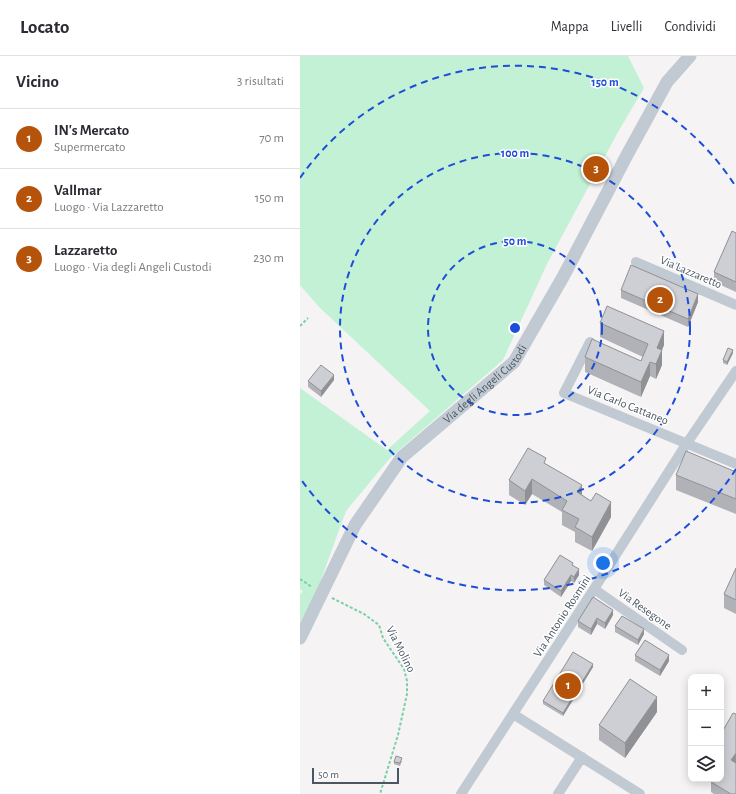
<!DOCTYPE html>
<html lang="it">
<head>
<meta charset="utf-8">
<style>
  :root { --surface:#fff; --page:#f2f2f3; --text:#2b2b33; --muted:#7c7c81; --line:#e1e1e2; --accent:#b45309 }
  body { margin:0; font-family:"Alegreya Sans",sans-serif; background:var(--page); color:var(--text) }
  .controls { position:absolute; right:12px; bottom:12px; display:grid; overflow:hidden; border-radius:8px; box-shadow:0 2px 10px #0003 }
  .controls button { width:36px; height:36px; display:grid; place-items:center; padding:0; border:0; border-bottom:1px solid var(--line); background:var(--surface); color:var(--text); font:20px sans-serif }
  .scale { position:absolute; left:12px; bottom:10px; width:87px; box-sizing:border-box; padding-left:4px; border:2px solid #4a5661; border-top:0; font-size:11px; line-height:14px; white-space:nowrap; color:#4a5661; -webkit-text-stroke:3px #fff; paint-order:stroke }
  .you { position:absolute; left:303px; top:507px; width:14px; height:14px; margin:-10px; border:3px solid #fff; border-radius:50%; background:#1a73e8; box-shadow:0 0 0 6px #1a73e833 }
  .badge { display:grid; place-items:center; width:26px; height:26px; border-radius:50%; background:var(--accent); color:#fff; font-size:13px; font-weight:700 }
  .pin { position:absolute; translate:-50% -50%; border:2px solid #fff; box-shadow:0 1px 4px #0006 }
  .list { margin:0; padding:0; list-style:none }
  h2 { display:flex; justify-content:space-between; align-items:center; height:52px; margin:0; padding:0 16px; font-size:17px }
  h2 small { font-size:13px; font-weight:400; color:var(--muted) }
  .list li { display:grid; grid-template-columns:26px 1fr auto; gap:12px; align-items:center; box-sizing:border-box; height:60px; padding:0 16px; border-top:1px solid var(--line) }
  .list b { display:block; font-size:15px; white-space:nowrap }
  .list p { margin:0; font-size:13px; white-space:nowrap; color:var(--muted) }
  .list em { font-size:13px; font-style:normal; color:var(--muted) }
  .icon { flex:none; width:22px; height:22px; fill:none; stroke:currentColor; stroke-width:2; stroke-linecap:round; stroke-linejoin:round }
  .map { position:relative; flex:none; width:436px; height:738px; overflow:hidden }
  header { display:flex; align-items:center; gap:24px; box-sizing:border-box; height:56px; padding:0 20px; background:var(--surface); border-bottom:1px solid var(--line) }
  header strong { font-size:19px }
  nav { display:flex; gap:22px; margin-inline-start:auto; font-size:14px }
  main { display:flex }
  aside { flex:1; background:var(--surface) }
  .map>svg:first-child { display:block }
</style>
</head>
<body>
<header>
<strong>Locato</strong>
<nav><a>Mappa</a><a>Livelli</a><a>Condividi</a></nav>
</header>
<main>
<aside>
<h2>Vicino<small>3 risultati</small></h2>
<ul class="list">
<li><span class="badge">1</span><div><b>IN's Mercato</b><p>Supermercato</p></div><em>70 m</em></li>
<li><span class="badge">2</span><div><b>Vallmar</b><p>Luogo · Via Lazzaretto</p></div><em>150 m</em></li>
<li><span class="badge">3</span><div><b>Lazzaretto</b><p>Luogo · Via degli Angeli Custodi</p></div><em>230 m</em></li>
</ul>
</aside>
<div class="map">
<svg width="436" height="738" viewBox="0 0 436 738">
  <rect width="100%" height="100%" fill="#f5f3f3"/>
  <path fill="#c3f1d5" d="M 0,0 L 328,0 L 344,32 L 318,76 L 247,208 L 203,304 L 90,402 L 46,455 L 15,540 L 0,566 L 0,539 L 3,535 L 0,533 L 0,332 L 87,394 L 130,355 L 19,251 L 0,229 Z"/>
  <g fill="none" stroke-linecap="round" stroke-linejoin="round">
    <path stroke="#7ad0a6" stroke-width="2" stroke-dasharray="3 2" stroke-linecap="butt" d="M 0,270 L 8,262
      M 0,523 L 12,531
      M 32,542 L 64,558 L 79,569 L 83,582 L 104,613 L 107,625 L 107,638 L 98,679 L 80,738"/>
    <path stroke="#c1cad2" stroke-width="10" d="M 336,206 L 436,249
      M 290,286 L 264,337 L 436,408
      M 294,533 L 382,594
      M 213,658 L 340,738
      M 161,738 L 294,533 L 387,387 L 436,315
      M 258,738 L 282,701"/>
    <path stroke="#c1cad2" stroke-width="13" id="s1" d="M 0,582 L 55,469 L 102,401 L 214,306 L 263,221 L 327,99 L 367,26 L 390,0"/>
  </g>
  <path fill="#b0b2b7" d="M 436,177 L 436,236 L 414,226 L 414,216 Z
    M 321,234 L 398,246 L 388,271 L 321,242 Z
    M 300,267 L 364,289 L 362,294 L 362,309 L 356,323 L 350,320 L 341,341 L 285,316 L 285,301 L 341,305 L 343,301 L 300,281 Z
    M 433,297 L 427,309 L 423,307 L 423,304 Z
    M 34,324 L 21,341 L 8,331 L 8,325 Z
    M 246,408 L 282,439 L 311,461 L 292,495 L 275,486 L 275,476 L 262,469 L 262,456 L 232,438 L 225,449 L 209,439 L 209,424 Z
    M 436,416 L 436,458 L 376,434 L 376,419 Z
    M 273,509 L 279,519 L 274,527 L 271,525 L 261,541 L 244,529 L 244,524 Z
    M 436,512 L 436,558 L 424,552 L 424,538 Z
    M 313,559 L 305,573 L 297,568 L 291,579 L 278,571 L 278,565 Z
    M 315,570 L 344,578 L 338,589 L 315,576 Z
    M 335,599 L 369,605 L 360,620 L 335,605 Z
    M 293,611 L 263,660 L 243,648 L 243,645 Z
    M 357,656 L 325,702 L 299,684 L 299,669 Z
    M 102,705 L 100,710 L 94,708 L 94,706 Z
    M 411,726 L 436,738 L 414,738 L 411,736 Z"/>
  <path fill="#909195" d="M 398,238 L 398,246 L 388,271 L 388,263 Z
    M 364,275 L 364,289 L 357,306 L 357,292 Z
    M 362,294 L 362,309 L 356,323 L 356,308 Z
    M 433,294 L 433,297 L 427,309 L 427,306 Z
    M 350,306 L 350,320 L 341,341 L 341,326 Z
    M 34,319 L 34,324 L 21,341 L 21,335 Z
    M 232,423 L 232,438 L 225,449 L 225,435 Z
    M 282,429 L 282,443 L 277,436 Z
    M 311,446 L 311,461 L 292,495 L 292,481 Z
    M 279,513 L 279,519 L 274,527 L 274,521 Z
    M 271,519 L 271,525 L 261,541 L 261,535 Z
    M 313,554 L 313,559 L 305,573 L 305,567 Z
    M 297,562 L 297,568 L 291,579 L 291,573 Z
    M 344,573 L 344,578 L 338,589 L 338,584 Z
    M 369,599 L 369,605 L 360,620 L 360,614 Z
    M 293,608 L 293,611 L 263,660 L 263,657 Z
    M 357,641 L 357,656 L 325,702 L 325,687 Z
    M 436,697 L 436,708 L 431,704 Z"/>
  <path fill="#cdcfd5" stroke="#909195" d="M 432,175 L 436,177 L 436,226 L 414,216 Z
    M 331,209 L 398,238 L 388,263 L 321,234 Z
    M 307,250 L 364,275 L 357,292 L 362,294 L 356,308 L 350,306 L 341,326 L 285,301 L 292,283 L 341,305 L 348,288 L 300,267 Z
    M 428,292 L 433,294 L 427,306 L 423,304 Z
    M 21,309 L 34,319 L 21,335 L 8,325 Z
    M 228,392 L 246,402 L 244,407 L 282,429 L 277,436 L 291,445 L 296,437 L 311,446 L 292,481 L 275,471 L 279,463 L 262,454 L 267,445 L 232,423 L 225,435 L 209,424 Z
    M 386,395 L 436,416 L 436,443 L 376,419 Z
    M 260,499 L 273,507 L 272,509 L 279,513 L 274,521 L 271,519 L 261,535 L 244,524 Z
    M 436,512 L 436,544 L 424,538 Z
    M 293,541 L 313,554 L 305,567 L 297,562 L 291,573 L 278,565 Z
    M 322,560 L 344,573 L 338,584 L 315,570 Z
    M 345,584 L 369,599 L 360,614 L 335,599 Z
    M 273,596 L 293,608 L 263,657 L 243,645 Z
    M 330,623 L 357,641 L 325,687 L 299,669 Z
    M 433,657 L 436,658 L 436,697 L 431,704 L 436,707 L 436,738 L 431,738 L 411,726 L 412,723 L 421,723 L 421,678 Z
    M 96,700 L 102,702 L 100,707 L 94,706 Z"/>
  <g fill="none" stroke="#1d4ed8" stroke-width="2" stroke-dasharray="7 5">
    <circle cx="215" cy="272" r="87"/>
    <circle cx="215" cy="272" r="175"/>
    <path d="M436 413A262 262 0 0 1 0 422M0 122A262 262 0 0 1 436 131"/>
  </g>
  <g text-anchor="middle" stroke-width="3" stroke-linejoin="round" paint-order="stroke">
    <g font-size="12" fill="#4a5661" stroke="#fff">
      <text transform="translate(391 216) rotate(23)" y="4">Via Lazzaretto</text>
      <text dy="4" stroke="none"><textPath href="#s1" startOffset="319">Via degli Angeli Custodi</textPath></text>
      <text transform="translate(328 349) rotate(22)" y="4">Via Carlo Cattaneo</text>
      <text transform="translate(345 553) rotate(35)" y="4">Via Resegone</text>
      <text transform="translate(262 560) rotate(-57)" y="4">Via Antonio Rosmini</text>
      <text transform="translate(101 593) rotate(63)" y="4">Via Molino</text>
    </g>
  </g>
  <circle cx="215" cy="272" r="6" fill="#1d4ed8" stroke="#fff" stroke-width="2"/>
  <g font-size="12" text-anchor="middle" font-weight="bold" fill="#1d4ed8" stroke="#fff" stroke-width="3" stroke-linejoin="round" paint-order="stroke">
    <text x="305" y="30">150 m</text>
    <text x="215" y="101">100 m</text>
    <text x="215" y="189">50 m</text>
  </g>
</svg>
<div class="controls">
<button>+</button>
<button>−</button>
<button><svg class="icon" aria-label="layers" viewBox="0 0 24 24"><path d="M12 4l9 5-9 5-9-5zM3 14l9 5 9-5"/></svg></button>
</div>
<div class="scale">50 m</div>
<div class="you"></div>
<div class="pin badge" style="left:268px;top:630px">1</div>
<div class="pin badge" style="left:360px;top:244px">2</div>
<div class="pin badge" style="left:296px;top:113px">3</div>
</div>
</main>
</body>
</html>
